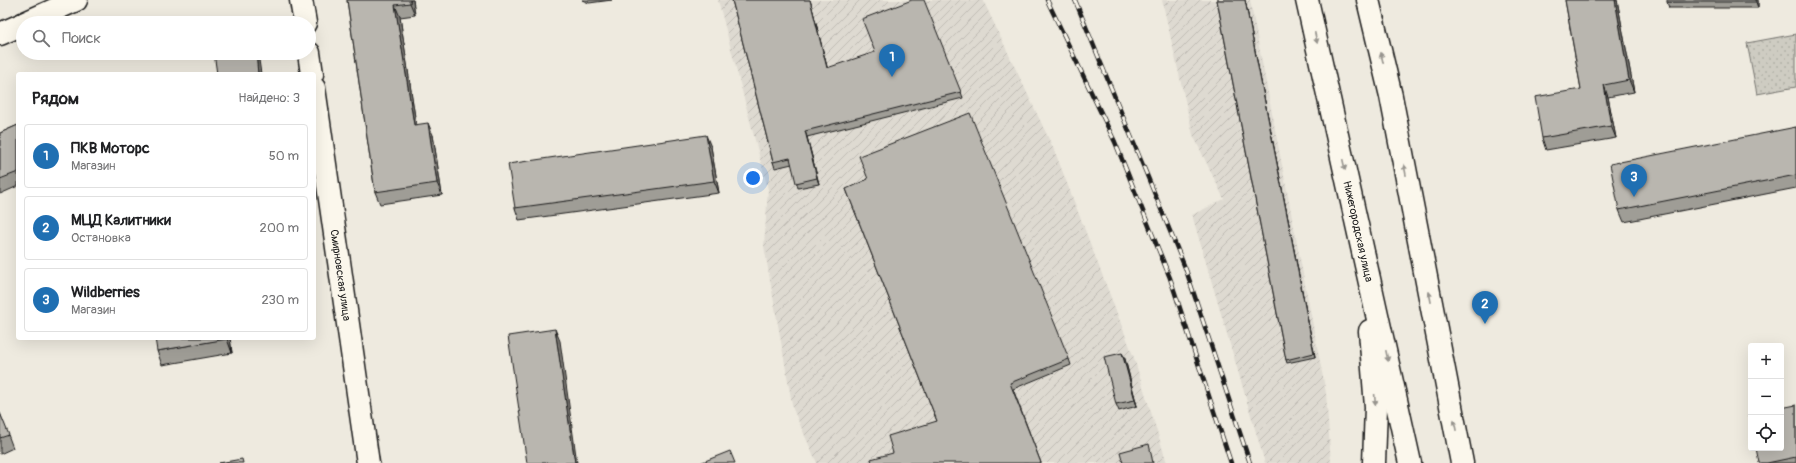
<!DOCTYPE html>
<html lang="ru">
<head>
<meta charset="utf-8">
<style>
  :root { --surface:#fff; --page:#f6f6f6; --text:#202124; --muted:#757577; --line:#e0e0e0; --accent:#1f6fb2 }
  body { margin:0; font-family:Pangolin,sans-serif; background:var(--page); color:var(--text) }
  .controls { position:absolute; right:12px; bottom:12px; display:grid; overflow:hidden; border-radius:4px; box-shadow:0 4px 16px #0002 }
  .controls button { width:36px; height:36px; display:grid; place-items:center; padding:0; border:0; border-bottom:1px solid var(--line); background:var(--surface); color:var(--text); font:20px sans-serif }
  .you { position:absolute; left:753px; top:178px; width:14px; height:14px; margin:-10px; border:3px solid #fff; border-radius:50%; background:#1a73e8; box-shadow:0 0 0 6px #1a73e833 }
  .badge { display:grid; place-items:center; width:26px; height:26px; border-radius:50%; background:var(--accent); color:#fff; font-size:13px; font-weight:700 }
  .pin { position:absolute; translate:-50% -33px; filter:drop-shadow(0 1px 2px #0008) }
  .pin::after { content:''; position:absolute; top:21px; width:14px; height:12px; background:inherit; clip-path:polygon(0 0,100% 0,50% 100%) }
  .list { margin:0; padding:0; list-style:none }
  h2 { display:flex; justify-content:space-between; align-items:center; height:52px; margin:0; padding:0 16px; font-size:17px }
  h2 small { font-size:13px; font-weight:400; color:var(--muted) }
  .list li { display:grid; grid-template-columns:26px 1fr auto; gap:12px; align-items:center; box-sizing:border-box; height:64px; margin:0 8px 8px; padding:0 8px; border:1px solid var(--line); border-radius:4px }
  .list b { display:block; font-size:15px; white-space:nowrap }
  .list p { margin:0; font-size:13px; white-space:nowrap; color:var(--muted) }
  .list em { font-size:13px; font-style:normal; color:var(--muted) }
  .icon { flex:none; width:22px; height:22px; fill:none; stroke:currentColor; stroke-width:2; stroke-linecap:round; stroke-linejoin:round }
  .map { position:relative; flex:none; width:1796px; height:463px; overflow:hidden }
  .search { position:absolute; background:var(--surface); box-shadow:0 4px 16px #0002; left:16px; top:16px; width:300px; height:44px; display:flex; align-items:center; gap:10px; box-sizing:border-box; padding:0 14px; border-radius:22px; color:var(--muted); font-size:15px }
  .panel { position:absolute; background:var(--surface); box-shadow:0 4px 16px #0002; left:16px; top:72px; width:300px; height:268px; border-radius:4px }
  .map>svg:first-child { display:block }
</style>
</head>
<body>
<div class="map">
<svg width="1796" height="463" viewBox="0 0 1796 463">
  <defs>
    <pattern id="industrial-furrows" width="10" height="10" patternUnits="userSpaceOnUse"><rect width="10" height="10" fill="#dedad1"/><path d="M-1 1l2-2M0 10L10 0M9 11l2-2" fill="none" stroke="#bebab3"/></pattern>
    <pattern id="grass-dots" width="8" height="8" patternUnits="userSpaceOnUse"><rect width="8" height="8" fill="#ceccc2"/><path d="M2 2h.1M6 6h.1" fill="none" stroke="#b0afa6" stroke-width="1.8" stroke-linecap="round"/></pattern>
  </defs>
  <rect width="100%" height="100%" fill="#eeeadf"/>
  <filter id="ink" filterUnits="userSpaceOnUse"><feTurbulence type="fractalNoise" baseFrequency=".025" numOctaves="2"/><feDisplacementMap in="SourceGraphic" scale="8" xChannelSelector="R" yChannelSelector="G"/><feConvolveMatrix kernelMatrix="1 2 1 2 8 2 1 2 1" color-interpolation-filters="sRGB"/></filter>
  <g filter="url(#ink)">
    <path fill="url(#industrial-furrows)" d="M 718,0 L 983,0 L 1055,152 L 1133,355 L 1167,463 L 817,463 L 793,409 L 764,246 L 768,189 Z
      M 1162,0 L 1250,0 L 1326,393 L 1331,463 L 1265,463 L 1192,215 L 1224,199 L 1193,135 Z"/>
    <path fill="url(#grass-dots)" stroke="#75746f" d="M 1796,34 L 1796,87 L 1757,94 L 1747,43 Z"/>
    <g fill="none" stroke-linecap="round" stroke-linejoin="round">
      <defs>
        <g id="street">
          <path d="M 301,0 L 305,23"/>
          <path d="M 25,23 L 76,0"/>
          <path d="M 0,34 L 23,24"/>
          <path d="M 309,53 L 312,74"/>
          <path id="s1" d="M 314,88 L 368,463"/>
        </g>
        <g id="primary">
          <path id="s2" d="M 1307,0 L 1410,463"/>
          <path d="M 1368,0 L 1391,96 L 1462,463"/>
          <path d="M 1370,331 L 1376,407 L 1374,463"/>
        </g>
      </defs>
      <use href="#street" stroke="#1c1c1c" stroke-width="25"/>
      <use href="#primary" stroke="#1c1c1c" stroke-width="25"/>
      <use href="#street" stroke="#fbf7ec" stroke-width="22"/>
      <use href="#primary" stroke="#fbf7ec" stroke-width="22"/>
      <defs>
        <path id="rail" d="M 1047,0 L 1115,142 L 1170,278 L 1231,463
          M 1075,0 L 1186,270 L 1250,463"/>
      </defs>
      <use href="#rail" stroke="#1c1c1c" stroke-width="4.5"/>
      <use href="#rail" stroke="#fbf7ec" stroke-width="3" stroke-dasharray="9" stroke-linecap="butt"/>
    </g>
    <path fill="#9f9d96" stroke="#1c1c1c" d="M 347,0 L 413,0 L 415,15 L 400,17 L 416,125 L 433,135 L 442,195 L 380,204 L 375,192 Z
      M 582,0 L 612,0 L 589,3 Z
      M 732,0 L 810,0 L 827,68 L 961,92 L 963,98 L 807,137 L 819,184 L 798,188 L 792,164 L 775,168 L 773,162 Z
      M 1217,0 L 1245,0 L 1315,357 L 1287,363 L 1286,360 Z
      M 1565,0 L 1617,0 L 1634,92 L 1608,97 L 1616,138 L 1546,150 L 1542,138 L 1581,89 Z
      M 1758,0 L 1758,8 L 1669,8 L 1667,2 Z
      M 18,125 L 18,186 L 0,194 L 0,133 Z
      M 1796,127 L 1796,188 L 1624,222 L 1619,210 Z
      M 711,147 L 719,193 L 519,220 L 515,208 Z
      M 846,189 L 1069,359 L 1071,365 L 1013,389 L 1041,463 L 893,453 L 937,421 Z
      M 230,338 L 232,353 L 162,365 L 157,351 Z
      M 1122,353 L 1125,359 L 1137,406 L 1119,411 L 1116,404 Z
      M 1796,405 L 1796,463 L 1759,463 Z
      M 0,413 L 13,448 L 0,454 Z"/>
    <path fill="#827f7a" stroke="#1c1c1c" d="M 410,0 L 413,0 L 415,15 L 410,3 Z
      M 810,0 L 829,74 L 827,68 Z
      M 1245,0 L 1315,357 L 1314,353 Z
      M 1615,0 L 1617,0 L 1634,92 L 1629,80 Z
      M 1756,0 L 1758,0 L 1758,8 L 1756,2 Z
      M 395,5 L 400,17 L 418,137 L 414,125 Z
      M 256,53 L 258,53 L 261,74 L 258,74 Z
      M 1604,85 L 1608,97 L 1616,138 L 1611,126 Z
      M 428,123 L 433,135 L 442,195 L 437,183 Z
      M 805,131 L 807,137 L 819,184 L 817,178 Z
      M 706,135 L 711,147 L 719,193 L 714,181 Z
      M 555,329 L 560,341 L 577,463 L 575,463 Z
      M 227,338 L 230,338 L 232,353 L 227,339 Z
      M 1122,353 L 1125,359 L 1137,406 L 1135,400 Z"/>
    <path fill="#b9b6af" stroke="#1c1c1c" d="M 347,0 L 410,0 L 410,3 L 395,5 L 414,125 L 428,123 L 437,183 L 375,192 Z
      M 732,0 L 810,0 L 827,68 L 875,52 L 862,19 L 912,0 L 924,0 L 961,92 L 805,131 L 817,178 L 796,183 L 790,158 L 773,162 Z
      M 1217,0 L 1245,0 L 1314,353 L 1286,360 Z
      M 1565,0 L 1615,0 L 1629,80 L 1604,85 L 1611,126 L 1542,138 L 1535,97 L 1581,89 Z
      M 1667,0 L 1756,0 L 1756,2 L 1667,2 Z
      M 214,53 L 256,53 L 258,74 L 217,74 Z
      M 970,113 L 1069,359 L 1010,383 L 1041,463 L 872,463 L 871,459 L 893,453 L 888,436 L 937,421 L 846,189 L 868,179 L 859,156 Z
      M 18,125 L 18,172 L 0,179 L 0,133 Z
      M 1796,127 L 1796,175 L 1619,210 L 1610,164 Z
      M 706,135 L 714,181 L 515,208 L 508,164 Z
      M 555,329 L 575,463 L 527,463 L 508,336 Z
      M 155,338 L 227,338 L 227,339 L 157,351 Z
      M 1122,353 L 1135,400 L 1116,404 L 1104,357 Z
      M 1796,405 L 1796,457 L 1767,463 L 1759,463 L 1756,448 L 1781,448 L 1781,408 Z
      M 0,413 L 9,435 L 0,438 Z
      M 1749,415 L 1751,415 L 1751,426 Z
      M 1149,444 L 1153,463 L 1123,463 L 1120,452 Z
      M 730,451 L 735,463 L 700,463 Z
      M 242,459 L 243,463 L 219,463 Z"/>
    <defs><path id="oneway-solid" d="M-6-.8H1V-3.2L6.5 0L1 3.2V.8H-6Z"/></defs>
    <g fill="#97948e">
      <use href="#oneway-solid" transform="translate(1316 38) rotate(77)"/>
      <use href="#oneway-solid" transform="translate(1382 58) rotate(-103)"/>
      <use href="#oneway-solid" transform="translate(1344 165) rotate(77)"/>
      <use href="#oneway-solid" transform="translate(1405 170) rotate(-101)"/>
      <use href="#oneway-solid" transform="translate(1430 297) rotate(-101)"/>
      <use href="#oneway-solid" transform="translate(1387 356) rotate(78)"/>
      <use href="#oneway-solid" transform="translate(1375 400) rotate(86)"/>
      <use href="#oneway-solid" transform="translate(1455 425) rotate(-101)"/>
    </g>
  </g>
  <g text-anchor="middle" stroke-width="4" stroke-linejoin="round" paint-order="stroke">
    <g font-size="11" fill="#1c1c1c" stroke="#fbf7ec">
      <text dy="4" stroke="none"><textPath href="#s2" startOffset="237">Нижегородская улица</textPath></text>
      <text dy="4" stroke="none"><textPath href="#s1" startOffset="189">Смирновская улица</textPath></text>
    </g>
  </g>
</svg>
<div class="controls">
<button>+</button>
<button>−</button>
<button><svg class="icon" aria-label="locate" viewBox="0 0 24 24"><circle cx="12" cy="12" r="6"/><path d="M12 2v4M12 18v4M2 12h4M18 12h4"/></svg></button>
</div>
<div class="you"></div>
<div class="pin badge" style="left:892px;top:77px">1</div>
<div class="pin badge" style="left:1485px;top:324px">2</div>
<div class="pin badge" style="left:1634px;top:197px">3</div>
<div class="search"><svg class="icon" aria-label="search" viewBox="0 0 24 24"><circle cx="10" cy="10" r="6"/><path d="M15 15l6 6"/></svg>Поиск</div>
<section class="panel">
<h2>Рядом<small>Найдено: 3</small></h2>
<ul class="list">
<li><span class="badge">1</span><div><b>ПКВ Моторс</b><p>Магазин</p></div><em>50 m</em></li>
<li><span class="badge">2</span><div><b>МЦД Калитники</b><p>Остановка</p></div><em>200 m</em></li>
<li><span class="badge">3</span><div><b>Wildberries</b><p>Магазин</p></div><em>230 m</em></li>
</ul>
</section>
</div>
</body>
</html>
